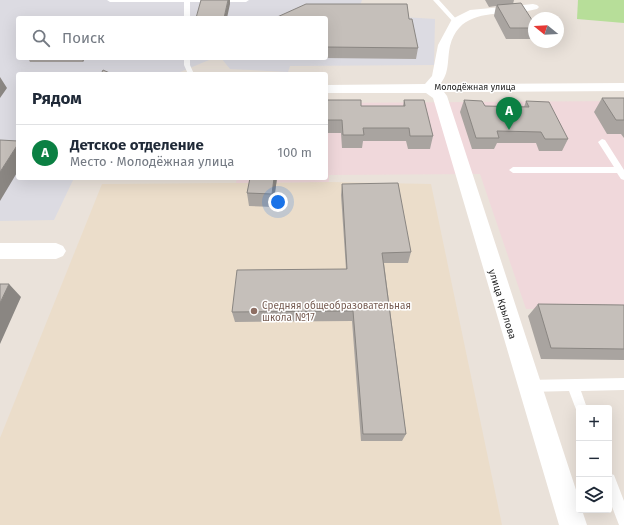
<!DOCTYPE html>
<html lang="ru">
<head>
<meta charset="utf-8">
<style>
  :root { --surface:#fff; --page:#f6f6f7; --text:#1f2937; --muted:#747a83; --line:#e0e1e3; --accent:#0b8043 }
  body { margin:0; font-family:"Fira Sans",sans-serif; background:var(--page); color:var(--text) }
  .controls { position:absolute; right:12px; bottom:12px; display:grid; overflow:hidden; border-radius:4px; box-shadow:0 4px 16px #0002 }
  .controls button { width:36px; height:36px; display:grid; place-items:center; padding:0; border:0; border-bottom:1px solid var(--line); background:var(--surface); color:var(--text); font:20px sans-serif }
  .compass { position:absolute; left:528px; top:12px; width:36px; height:36px; border-radius:50%; background:var(--surface); box-shadow:0 4px 16px #0002; rotate:288deg }
  .you { position:absolute; left:278px; top:202px; width:14px; height:14px; margin:-10px; border:3px solid #fff; border-radius:50%; background:#1a73e8; box-shadow:0 0 0 6px #1a73e833 }
  .badge { display:grid; place-items:center; width:26px; height:26px; border-radius:50%; background:var(--accent); color:#fff; font-size:13px; font-weight:700 }
  .pin { position:absolute; translate:-50% -33px; filter:drop-shadow(0 1px 2px #0008) }
  .pin::after { content:''; position:absolute; top:21px; width:14px; height:12px; background:inherit; clip-path:polygon(0 0,100% 0,50% 100%) }
  .list { margin:0; padding:0; list-style:none }
  h2 { display:flex; justify-content:space-between; align-items:center; height:52px; margin:0; padding:0 16px; font-size:17px }
  h2 small { font-size:13px; font-weight:400; color:var(--muted) }
  .list li { display:grid; grid-template-columns:26px 1fr auto; gap:12px; align-items:center; box-sizing:border-box; height:56px; padding:0 16px; border-top:1px solid var(--line) }
  .list b { display:block; font-size:15px; white-space:nowrap }
  .list p { margin:0; font-size:13px; white-space:nowrap; color:var(--muted) }
  .list em { font-size:13px; font-style:normal; color:var(--muted) }
  .icon { flex:none; width:22px; height:22px; fill:none; stroke:currentColor; stroke-width:2; stroke-linecap:round; stroke-linejoin:round }
  .map { position:relative; flex:none; width:624px; height:525px; overflow:hidden }
  .search { position:absolute; background:var(--surface); box-shadow:0 4px 16px #0002; left:16px; top:16px; width:312px; height:44px; display:flex; align-items:center; gap:10px; box-sizing:border-box; padding:0 14px; border-radius:4px; color:var(--muted); font-size:15px }
  .panel { position:absolute; background:var(--surface); box-shadow:0 4px 16px #0002; left:16px; top:72px; width:312px; height:108px; border-radius:4px }
  .map>svg:first-child { display:block }
</style>
</head>
<body>
<div class="map">
<svg width="624" height="525" viewBox="0 0 624 525">
  <rect width="100%" height="100%" fill="#eae2da"/>
  <path fill="#dcdbe2" d="M 0,0 L 362,0 L 357,14 L 435,19 L 434,65 L 290,66 L 288,72 L 230,69 L 221,58 L 326,58 L 326,18 L 18,18 L 18,58 L 214,58 L 180,72 L 168,74 L 18,74 L 18,178 L 74,178 L 54,220 L 0,221 Z"/>
  <path fill="#ebddca" d="M 329,182 L 431,184 L 502,525 L 0,525 L 0,438 L 102,184 Z"/>
  <path fill="#f0d8db" d="M 624,101 L 624,308 L 526,309 L 480,174 L 329,175 L 329,182 L 236,183 L 237,178 L 326,178 L 326,103 Z"/>
  <path fill="#b7de99" d="M 578,0 L 624,0 L 624,23 L 577,19 Z"/>
  <g fill="none" stroke-linecap="round" stroke-linejoin="round">
    <path fill="#fff" fill-rule="evenodd" d="M 107,0 L 249,0 L 246,2 L 190,2 L 190,18 L 184,18 L 184,2 L 110,2 Z
      M 433,0 L 439,0 L 458,21 L 458,23 L 454,23 Z
      M 184,58 L 190,58 L 190,65 L 194,74 L 188,74 L 184,65 Z
      M 602,139 L 605,140 L 624,170 L 624,180 L 621,179 L 617,173 L 513,173 L 509,170 L 513,167 L 614,167 L 598,142 Z
      M 624,378 L 624,390 L 581,391 L 587,408 L 579,408 L 579,413 L 577,412 L 569,391 L 528,392 L 524,390 L 522,386 L 524,382 L 528,380 Z
      M 609,473 L 614,475 L 624,501 L 624,525 L 619,525 L 609,499 Z"/>
    <path fill="#fff" fill-rule="evenodd" d="M 533,4 L 537,5 L 539,7 L 537,9 C 504,18 461,4 450,46 C 447,59 450,73 440,84 L 624,83 L 624,91 L 444,92 L 447,96 L 579,499 L 579,510 L 582,510 L 587,525 L 559,525 L 433,98 L 426,93 L 326,93 L 326,85 L 425,84 L 432,76 L 438,45 L 452,19 L 470,10 Z
      M 0,243 L 56,243 L 63,246 L 66,251 L 63,256 L 56,259 L 0,259 Z"/>
  </g>
  <path fill="#a9a4a0" d="M 485,0 L 514,0 L 513,4 L 534,23 L 534,36 L 533,39 L 506,39 L 494,16 L 496,6 L 489,7 Z
    M 326,18 L 409,19 L 418,48 L 416,59 L 323,58 L 326,58 Z
    M 28,58 L 85,58 L 83,62 L 30,62 Z
    M 602,98 L 624,98 L 624,138 L 621,134 L 607,134 L 594,112 Z
    M 326,100 L 361,106 L 403,106 L 404,100 L 433,136 L 430,149 L 408,149 L 406,141 L 363,141 L 362,148 L 342,148 L 341,133 L 326,133 Z
    M 464,100 L 485,106 L 524,107 L 526,101 L 568,139 L 562,151 L 539,151 L 536,143 L 497,143 L 494,149 L 472,149 L 460,112 Z
    M 250,178 L 277,178 L 273,207 L 249,206 L 247,193 Z
    M 342,184 L 411,252 L 408,263 L 384,263 L 406,434 L 402,441 L 361,441 L 352,321 L 235,322 L 232,312 L 346,269 L 341,195 Z
    M 538,304 L 624,305 L 624,360 L 541,359 L 528,316 Z"/>
  <path fill="#8a8682" d="M 228,0 L 230,0 L 230,4 L 227,18 L 224,18 Z
    M 82,58 L 85,58 L 83,62 Z
    M 0,77 L 7,88 L 0,98 Z
    M 18,144 L 18,171 L 0,201 L 0,172 Z
    M 274,178 L 277,178 L 273,207 L 272,194 Z
    M 9,284 L 21,297 L 0,344 L 0,303 Z"/>
  <path fill="#c5bfba" stroke="#8a8682" d="M 201,0 L 228,0 L 224,18 L 196,18 Z
    M 521,3 L 534,23 L 534,28 L 510,28 L 497,5 Z
    M 306,4 L 407,4 L 409,19 L 412,19 L 418,48 L 326,47 L 326,18 L 275,18 Z
    M 103,70 L 112,74 L 101,74 Z
    M 602,98 L 624,98 L 624,120 L 616,120 Z
    M 326,100 L 361,100 L 361,106 L 405,106 L 404,100 L 424,100 L 433,136 L 410,136 L 409,128 L 363,128 L 364,135 L 343,135 L 342,120 L 326,120 Z
    M 464,100 L 482,101 L 485,106 L 529,107 L 526,101 L 549,102 L 568,139 L 545,139 L 541,132 L 497,131 L 499,138 L 476,138 Z
    M 0,140 L 18,141 L 18,144 L 0,172 Z
    M 250,178 L 274,178 L 272,194 L 247,193 Z
    M 398,183 L 411,252 L 382,253 L 406,434 L 363,434 L 353,311 L 232,312 L 237,270 L 347,269 L 342,184 Z
    M 0,284 L 9,284 L 0,303 Z
    M 538,304 L 624,305 L 624,349 L 551,348 Z"/>
  <circle fill="#8d6e63" stroke="#fff" stroke-width="1.5" cx="254" cy="311" r="4"/>
  <g text-anchor="middle" stroke-width="3" stroke-linejoin="round" paint-order="stroke">
    <g font-size="9" fill="#282828" stroke="#fff">
      <text x="475" y="90">Молодёжная улица</text>
    </g>
    <g font-size="10" fill="#282828" stroke="#fff">
      <text transform="translate(503 304) rotate(73)" y="4">улица Крылова</text>
    </g>
    <g font-size="10" fill="#785e54" stroke="#fff" text-anchor="start">
      <text x="262" y="309">Средняя общеобразовательная<tspan x="262" dy="12">школа №17</tspan></text>
    </g>
  </g>
</svg>
<div class="controls">
<button>+</button>
<button>−</button>
<button><svg class="icon" aria-label="layers" viewBox="0 0 24 24"><path d="M12 4l9 5-9 5-9-5zM3 14l9 5 9-5"/></svg></button>
</div>
<svg class="compass" viewBox="-18 -18 36 36"><path d="M0-13l5 13h-10z" fill="#e53935"/><path d="M0 13l5-13h-10z" fill="#747a83"/></svg>
<div class="you"></div>
<div class="pin badge" style="left:509px;top:130px">A</div>
<div class="search"><svg class="icon" aria-label="search" viewBox="0 0 24 24"><circle cx="10" cy="10" r="6"/><path d="M15 15l6 6"/></svg>Поиск</div>
<section class="panel">
<h2>Рядом<small></small></h2>
<ul class="list">
<li><span class="badge">A</span><div><b>Детское отделение</b><p>Место · Молодёжная улица</p></div><em>100 m</em></li>
</ul>
</section>
</div>
</body>
</html>
